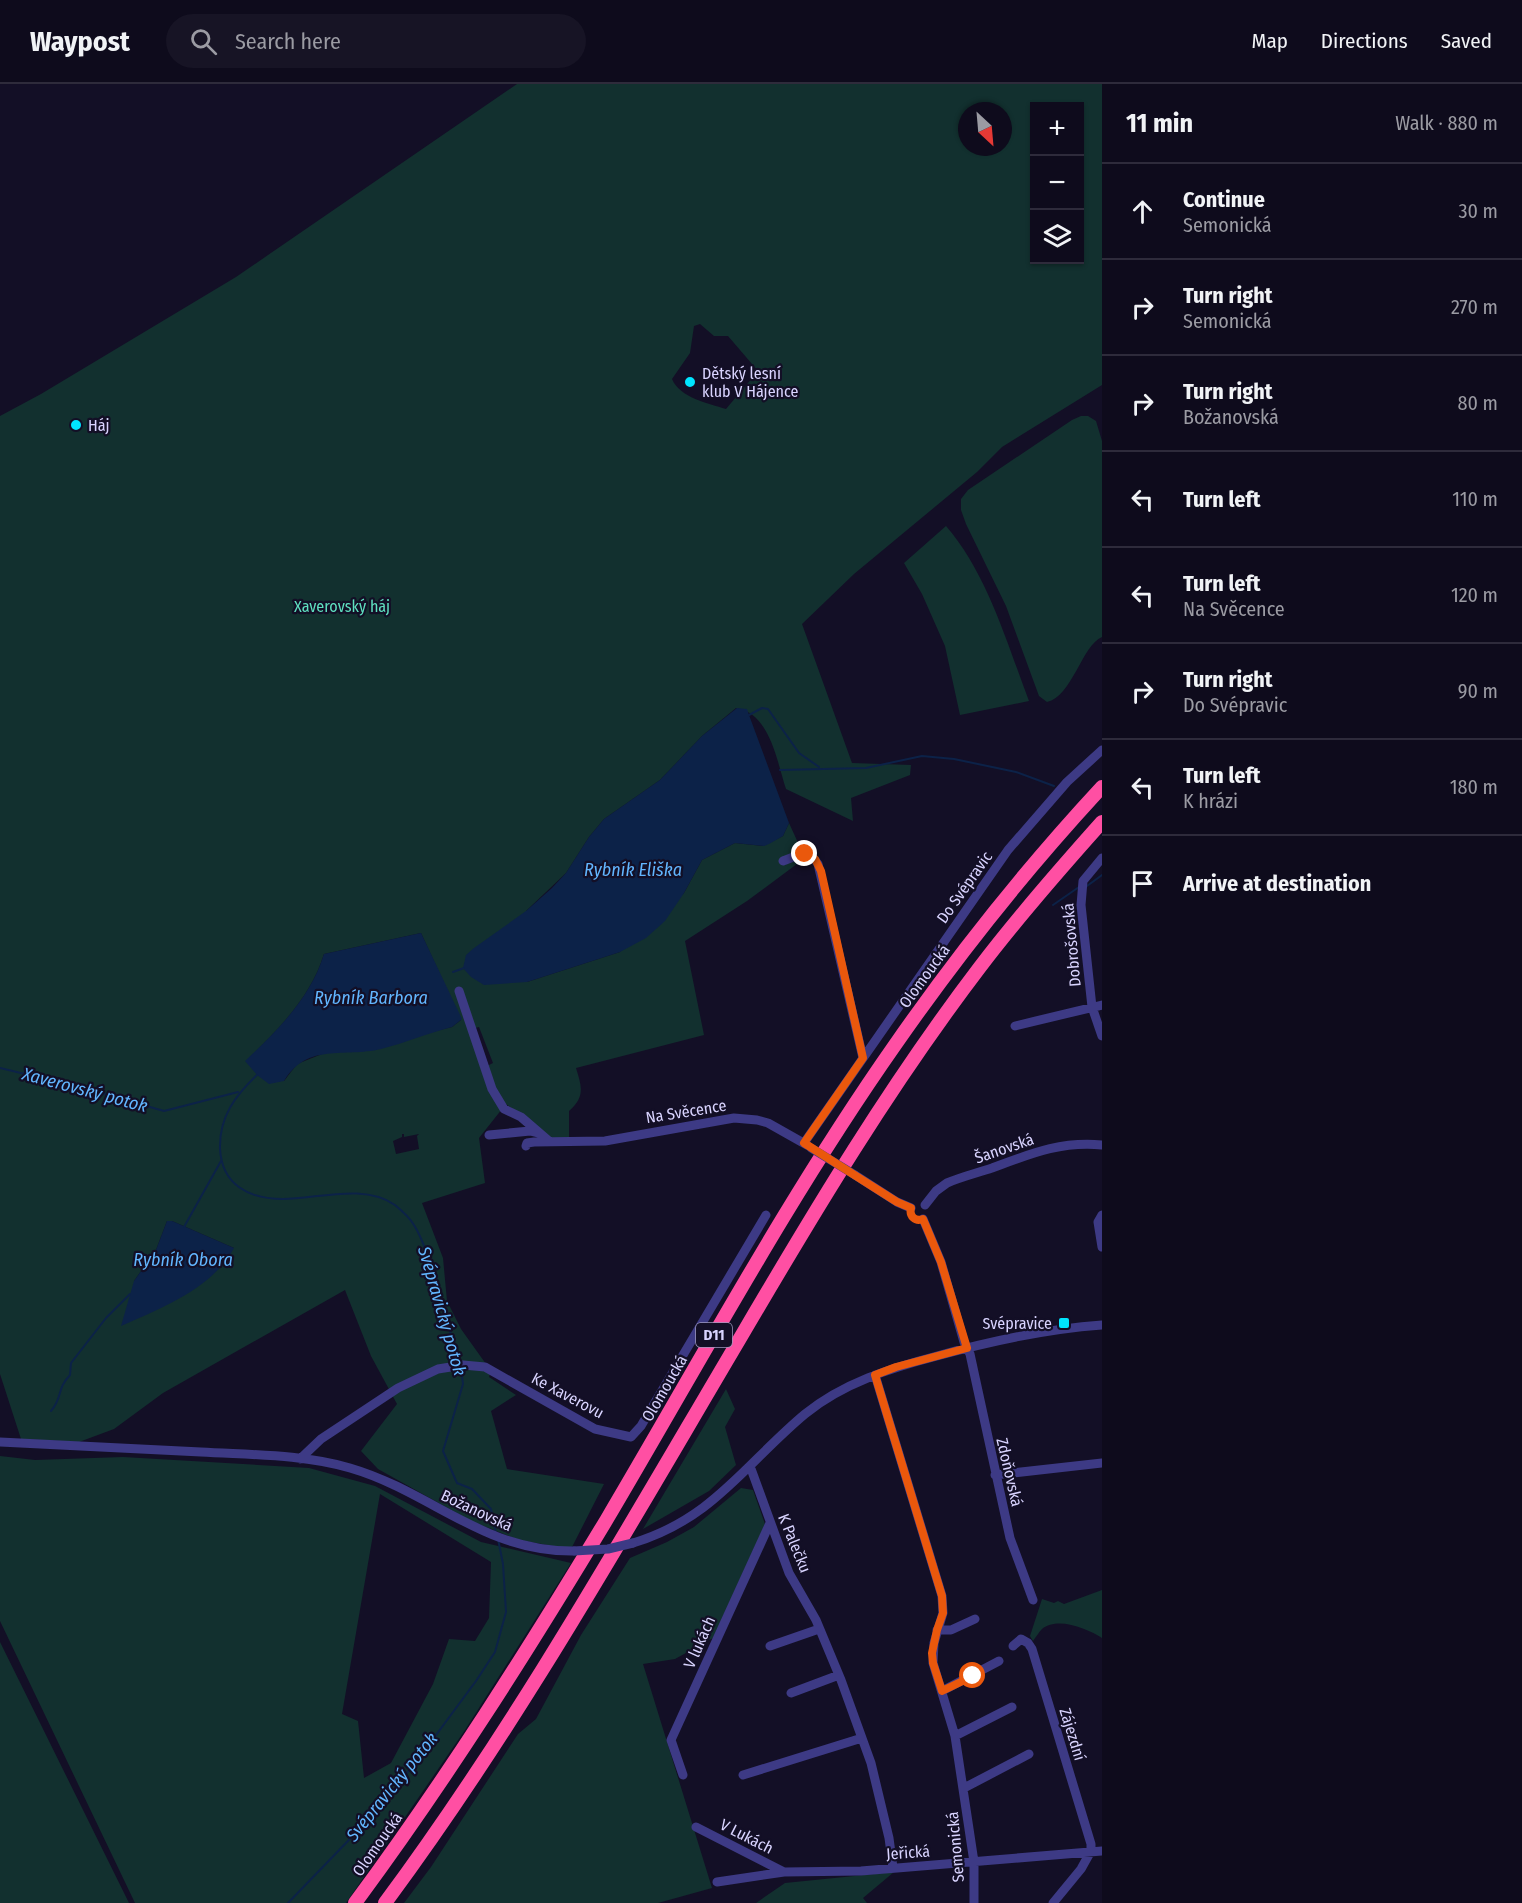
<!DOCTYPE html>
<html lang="en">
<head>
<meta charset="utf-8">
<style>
  :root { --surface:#0e0b1c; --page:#171425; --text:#f1f3f6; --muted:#9b9ba3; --line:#2e2b3b }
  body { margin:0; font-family:"Fira Sans Condensed",sans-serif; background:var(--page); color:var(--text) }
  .controls { position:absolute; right:18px; top:18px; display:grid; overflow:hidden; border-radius:0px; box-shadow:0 2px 4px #0004 }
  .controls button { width:54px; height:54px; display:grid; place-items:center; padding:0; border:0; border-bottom:2px solid var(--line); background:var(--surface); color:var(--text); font:30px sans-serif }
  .compass { position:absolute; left:958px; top:18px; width:54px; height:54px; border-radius:50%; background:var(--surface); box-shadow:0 2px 4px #0004; rotate:154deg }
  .stop { position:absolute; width:18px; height:18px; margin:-14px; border:4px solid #ea580c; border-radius:50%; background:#fff }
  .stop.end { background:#ea580c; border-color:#fff; box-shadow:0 2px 6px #0008 }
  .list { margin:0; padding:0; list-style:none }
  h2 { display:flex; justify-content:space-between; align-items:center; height:78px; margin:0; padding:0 24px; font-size:26px }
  h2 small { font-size:20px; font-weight:400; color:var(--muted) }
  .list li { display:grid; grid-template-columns:39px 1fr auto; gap:18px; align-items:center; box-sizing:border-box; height:96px; padding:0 24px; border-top:2px solid var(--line) }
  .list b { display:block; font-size:22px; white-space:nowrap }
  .list p { margin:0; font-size:20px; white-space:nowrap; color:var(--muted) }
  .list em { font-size:20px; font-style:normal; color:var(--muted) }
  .icon { flex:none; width:33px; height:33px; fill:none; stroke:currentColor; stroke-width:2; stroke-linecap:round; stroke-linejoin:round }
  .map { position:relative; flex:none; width:1102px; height:1819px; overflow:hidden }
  header { display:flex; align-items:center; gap:36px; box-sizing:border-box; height:84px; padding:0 30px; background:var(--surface); border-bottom:2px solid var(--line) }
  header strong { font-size:28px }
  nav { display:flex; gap:33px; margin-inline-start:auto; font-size:21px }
  .search { width:420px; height:54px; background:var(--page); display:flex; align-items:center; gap:15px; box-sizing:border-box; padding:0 21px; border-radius:33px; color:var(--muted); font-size:22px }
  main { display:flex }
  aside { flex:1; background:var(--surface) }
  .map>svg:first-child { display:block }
</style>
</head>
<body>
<header>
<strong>Waypost</strong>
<div class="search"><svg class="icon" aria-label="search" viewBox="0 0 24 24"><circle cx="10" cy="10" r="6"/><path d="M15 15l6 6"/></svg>Search here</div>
<nav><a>Map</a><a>Directions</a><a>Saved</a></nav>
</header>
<main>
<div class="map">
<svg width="1102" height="1819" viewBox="0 0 1102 1819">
  <rect width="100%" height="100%" fill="#130f26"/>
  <path fill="#12302f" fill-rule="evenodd" d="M 517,0 L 1102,0 L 1102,301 L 1002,363 L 977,388 L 854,490 L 802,540 L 852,679 L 911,681 L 910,691 L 851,714 L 853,737 L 786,705 C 777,678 770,629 736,624 L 702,652 L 660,696 L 604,735 L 589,753 L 566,789 L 526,827 L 527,898 L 620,868 L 684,809 L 702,776 L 735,759 L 763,762 L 783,752 L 789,739 L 805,774 L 747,817 L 685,857 L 704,951 L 576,984 C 582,1003 585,1013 569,1027 L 569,1055 L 551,1054 L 506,1020 L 479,1054 L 485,1099 L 422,1119 L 443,1174 L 447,1217 L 461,1245 L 491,1287 L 489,1293 L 516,1311 L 491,1327 L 507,1385 L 604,1400 L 571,1465 L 519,1456 L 471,1437 L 378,1385 L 361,1367 L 397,1320 L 371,1272 L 345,1206 L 163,1309 L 114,1345 L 79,1358 L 21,1355 L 0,1290 L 0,332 L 41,310 L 236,193 ZM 1034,22 L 1080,22 L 1080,176 L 1034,176 ZM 967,27 L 1003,27 L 1003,63 L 967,63 ZM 700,240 L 714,252 L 728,252 L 758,287 L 726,325 C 708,319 680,314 672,295 L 690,269 L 694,242 ZM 421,849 L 461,936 L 452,943 L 349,968 L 327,968 L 297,980 L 284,997 L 246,977 C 278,946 311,913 324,870 ZM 479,943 L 493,979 L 485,983 L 472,945 ZM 402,1050 L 404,1050 L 404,1053 L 419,1050 L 417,1052 L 419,1065 L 396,1070 L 393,1057 L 402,1053 ZM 167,1137 L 172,1137 L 234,1164 L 134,1197 L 156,1166 Z
    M 1081,332 L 1088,332 L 1096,337 L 1102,357 L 1102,553 C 1082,561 1072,613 1047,618 L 1039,612 L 1006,522 L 966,440 L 961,426 L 961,415 L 968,406 L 1072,336 Z
    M 946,442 C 987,489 1007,559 1029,617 L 960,631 L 945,562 L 922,510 L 904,479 Z
    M 726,1305 L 735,1325 L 725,1343 L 736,1381 L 709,1407 L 643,1445 Z
    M 0,1372 L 35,1376 L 123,1373 L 309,1384 L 375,1402 L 481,1458 L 571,1479 L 465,1646 L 346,1819 L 135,1819 L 0,1537 ZM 380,1410 L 491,1478 L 489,1534 L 475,1557 L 449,1555 L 433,1600 L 391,1679 L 364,1694 L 358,1637 L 342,1630 Z
    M 741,1404 L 753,1406 L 765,1440 L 713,1554 L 675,1575 L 643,1580 L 712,1804 L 658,1819 L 404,1819 L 431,1783 L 518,1650 L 536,1635 L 581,1551 L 630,1474 L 667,1458 L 694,1443 Z
    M 1102,1506 L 1102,1554 C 1088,1545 1058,1532 1042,1545 C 1039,1548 1036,1553 1033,1557 L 1030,1552 L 1042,1515 L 1054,1519 L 1058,1517 L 1064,1520 Z
    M 0,1558 L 129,1819 L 0,1819 Z
    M 894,1788 L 863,1814 L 867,1819 L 756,1819 L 785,1799 Z"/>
  <path fill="#0c2248" d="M 737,624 L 747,625 L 749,631 L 789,739 L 783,752 L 769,760 L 764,762 L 735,759 L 702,776 L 684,809 L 665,837 L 646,854 L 620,868 L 527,898 L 484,901 L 471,893 L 463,884 L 466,871 L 474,864 L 526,827 L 552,804 L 566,789 L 589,753 L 604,735 L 660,696 L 702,652 Z
    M 421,849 L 462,935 L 452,943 C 428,949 405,959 381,965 C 344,974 308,958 284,997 L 269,1000 L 257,991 L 245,977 C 278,946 311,913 324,870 Z
    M 167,1137 L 172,1137 L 234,1164 C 213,1204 160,1225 121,1242 L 134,1197 L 156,1166 Z"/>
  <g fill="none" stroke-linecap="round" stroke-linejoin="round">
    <path stroke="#0c2248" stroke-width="2" d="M 749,631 L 762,624 L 768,625 L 799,669 L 819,683
      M 780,686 L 866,684 L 922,672 L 954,675 L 1016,688 L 1054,702
      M 1087,802 L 1102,791
      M 1053,821 L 1079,803
      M 453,888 L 464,884
      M 0,984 L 83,1004 L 164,1027 L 238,1008
      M 257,991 C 235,1012 219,1033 220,1065 C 222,1101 249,1115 283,1115 C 317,1115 364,1099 395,1121 C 401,1126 410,1134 414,1141 C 425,1159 430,1180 436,1200 C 444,1227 452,1253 459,1279
      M 184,1143 L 221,1077
      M 461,1284 L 463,1300 L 443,1367 L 457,1399 L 472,1405 L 491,1425 L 496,1450
      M 51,1327 C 63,1313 56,1306 70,1291 L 71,1279 L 106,1234 L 130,1210
      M 288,1819 L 375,1729 L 419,1674 L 476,1597 L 495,1568 L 506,1528 L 503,1480 L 498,1455"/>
    <path stroke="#3d3a85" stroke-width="9" d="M 1102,774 L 1083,797 L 1081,821 L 1092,923 L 1102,952
      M 783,777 C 796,772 808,766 818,780 L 863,974
      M 459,907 L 492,1005 L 504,1025 L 521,1033 L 550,1058
      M 1015,942 L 1102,921
      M 489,1051 L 530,1047 L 538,1049
      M 804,1059 L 1008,766 L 1067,698 L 1102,666
      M 526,1062 L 527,1059 L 534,1058 L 605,1057 L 734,1034 L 757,1036 L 768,1039 L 807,1061
      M 855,1091 L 897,1118 L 911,1124
      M 925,1121 L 936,1107 L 947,1099 C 961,1093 977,1089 992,1084 C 1030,1070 1060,1057 1102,1061
      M 1102,1131 L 1098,1138 L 1102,1163
      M 923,1135 L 941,1178 L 964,1258 L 970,1270 L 1010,1454 L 1033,1516
      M 875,1291 L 942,1512 L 943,1529 L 934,1559 L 933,1579 L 955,1652 L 974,1778 L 974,1819
      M 0,1358 C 67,1361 134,1365 201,1368 C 250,1371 302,1370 350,1384 C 432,1408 483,1468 574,1467
      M 300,1375 L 321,1355 L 398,1304 L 438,1285 L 463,1281 L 485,1283 L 595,1345 L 631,1353 L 641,1342 L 766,1131
      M 750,1382 L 789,1489 L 816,1536 L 841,1596 L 871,1679 L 889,1754 L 893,1784
      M 995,1391 L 1102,1379
      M 633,1459 C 713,1435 745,1380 805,1330 C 843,1299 891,1284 937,1272 C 991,1257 1046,1245 1102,1241
      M 937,1546 L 951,1546 L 975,1535
      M 770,1562 L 819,1545
      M 1013,1562 L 1021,1555 L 1028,1559 L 1032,1565 L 1091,1760 L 1091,1767
      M 942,1607 L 999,1577
      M 791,1609 L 839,1591
      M 955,1652 L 1012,1623
      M 683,1691 L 671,1656 L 770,1439
      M 743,1691 L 862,1654
      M 964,1704 L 1029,1670
      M 696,1743 L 784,1788
      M 717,1798 L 784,1788 L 861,1787 L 1102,1767
      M 1053,1819 L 1081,1785 L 1091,1767"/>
    <path stroke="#ff4fa3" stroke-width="14" d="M 355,1819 C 446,1696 528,1566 607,1435 C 701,1276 789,1112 895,961 C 959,869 1026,785 1102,703
      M 385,1819 C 517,1641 626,1447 739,1256 C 814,1128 890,1001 980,883 C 1018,833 1060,785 1102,738"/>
    <path stroke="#3d3a85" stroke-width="9" d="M 811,1064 L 855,1091
      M 574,1467 L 608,1465 L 633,1459"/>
  </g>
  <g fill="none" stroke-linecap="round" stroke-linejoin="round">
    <path stroke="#ea580c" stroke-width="8" d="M 805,770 L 815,775 L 821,787 L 863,974 L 804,1059 L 897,1118 L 911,1124 C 909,1132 915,1138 923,1135 L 941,1178 L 967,1264 L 896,1283 L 875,1291 L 942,1512 L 943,1529 L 937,1546 L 932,1569 L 933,1579 L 942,1607 L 973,1592"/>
  </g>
  <g fill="#00e5ff" stroke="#130f26" stroke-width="2">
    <circle cx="690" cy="298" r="6"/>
    <circle cx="76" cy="341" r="6"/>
    <rect x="1058" y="1233" width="12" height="12" rx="3"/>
  </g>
  <g text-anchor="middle" stroke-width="4.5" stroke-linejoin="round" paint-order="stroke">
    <rect fill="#130f26" stroke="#9e99be" stroke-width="1.5" x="696" y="1239" width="36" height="24" rx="4.5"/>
    <g font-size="15" font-weight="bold" fill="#d9d4ff">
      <text x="714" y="1256">D11</text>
    </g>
    <g font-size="16" fill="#d9d4ff" stroke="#130f26" text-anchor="start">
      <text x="702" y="295">Dětský lesní<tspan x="702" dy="18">klub V Hájence</tspan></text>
      <text x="88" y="347">Háj</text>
      <text x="1052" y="1245" text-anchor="end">Svépravice</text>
    </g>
    <g font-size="16" fill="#5fe0c0" stroke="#130f26">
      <text x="342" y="528">Xaverovský háj</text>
    </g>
    <g font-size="16" fill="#d9d4ff" stroke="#130f26">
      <text transform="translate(964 803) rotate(-55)" y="6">Do Svépravic</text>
      <text transform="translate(1071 861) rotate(-95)" y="6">Dobrošovská</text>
      <text transform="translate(924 892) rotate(-54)" y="6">Olomoucká</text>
      <text transform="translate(686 1027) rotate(-9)" y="6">Na Svěcence</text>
      <text transform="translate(1004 1064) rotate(-19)" y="6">Šanovská</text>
      <text transform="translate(664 1304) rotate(-60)" y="6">Olomoucká</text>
      <text transform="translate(568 1311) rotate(28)" y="6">Ke Xaverovu</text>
      <text transform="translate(1010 1388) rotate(77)" y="6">Zdoňovská</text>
      <text transform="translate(477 1426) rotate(25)" y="6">Božanovská</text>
      <text transform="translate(795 1459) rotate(68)" y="6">K Palečku</text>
      <text transform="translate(699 1558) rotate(-66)" y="6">V lukách</text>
      <text transform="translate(1073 1650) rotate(73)" y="6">Zájezdní</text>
      <text transform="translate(747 1752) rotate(27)" y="6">V Lukách</text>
      <text transform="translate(377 1760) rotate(-55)" y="6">Olomoucká</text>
      <text transform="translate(955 1763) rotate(-95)" y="6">Semonická</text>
      <text transform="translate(908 1768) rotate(-4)" y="6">Jeřická</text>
    </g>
    <g font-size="18" font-style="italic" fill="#62b6ff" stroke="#130f26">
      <text x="633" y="792">Rybník Eliška</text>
      <text x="371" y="920">Rybník Barbora</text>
      <text transform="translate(85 1006) rotate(15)" y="6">Xaverovský potok</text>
      <text x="183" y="1182">Rybník Obora</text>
      <text transform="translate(442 1227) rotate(74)" y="6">Svépravický potok</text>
      <text transform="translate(392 1703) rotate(-51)" y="6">Svépravický potok</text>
    </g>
  </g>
</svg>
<div class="controls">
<button>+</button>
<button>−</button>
<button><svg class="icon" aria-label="layers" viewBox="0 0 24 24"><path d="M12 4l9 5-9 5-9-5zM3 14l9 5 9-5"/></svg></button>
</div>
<svg class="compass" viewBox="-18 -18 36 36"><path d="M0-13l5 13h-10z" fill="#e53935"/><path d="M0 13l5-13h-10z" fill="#9b9ba3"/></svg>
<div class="stop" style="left:973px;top:1592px"></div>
<div class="stop end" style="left:805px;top:770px"></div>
</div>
<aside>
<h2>11 min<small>Walk · 880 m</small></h2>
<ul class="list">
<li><svg class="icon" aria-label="ahead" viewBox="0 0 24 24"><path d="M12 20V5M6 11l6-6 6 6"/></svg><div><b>Continue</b><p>Semonická</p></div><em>30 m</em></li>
<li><svg class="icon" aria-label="right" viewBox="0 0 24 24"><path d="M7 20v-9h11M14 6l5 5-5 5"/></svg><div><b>Turn right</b><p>Semonická</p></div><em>270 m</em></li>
<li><svg class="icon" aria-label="right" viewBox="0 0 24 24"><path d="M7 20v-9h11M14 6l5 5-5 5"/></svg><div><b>Turn right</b><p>Božanovská</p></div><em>80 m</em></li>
<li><svg class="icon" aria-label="left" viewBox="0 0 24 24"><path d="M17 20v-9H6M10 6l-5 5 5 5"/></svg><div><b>Turn left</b></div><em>110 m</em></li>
<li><svg class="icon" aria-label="left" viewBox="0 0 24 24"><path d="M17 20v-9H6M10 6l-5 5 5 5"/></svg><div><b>Turn left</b><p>Na Svěcence</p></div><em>120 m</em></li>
<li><svg class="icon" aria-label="right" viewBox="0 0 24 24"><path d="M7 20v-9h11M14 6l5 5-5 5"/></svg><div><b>Turn right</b><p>Do Svépravic</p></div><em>90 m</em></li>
<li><svg class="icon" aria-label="left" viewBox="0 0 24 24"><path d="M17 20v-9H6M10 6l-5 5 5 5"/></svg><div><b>Turn left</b><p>K hrázi</p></div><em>180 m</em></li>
<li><svg class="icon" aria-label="arrive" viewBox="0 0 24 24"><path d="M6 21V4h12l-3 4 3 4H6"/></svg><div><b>Arrive at destination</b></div></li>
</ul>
</aside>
</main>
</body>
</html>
